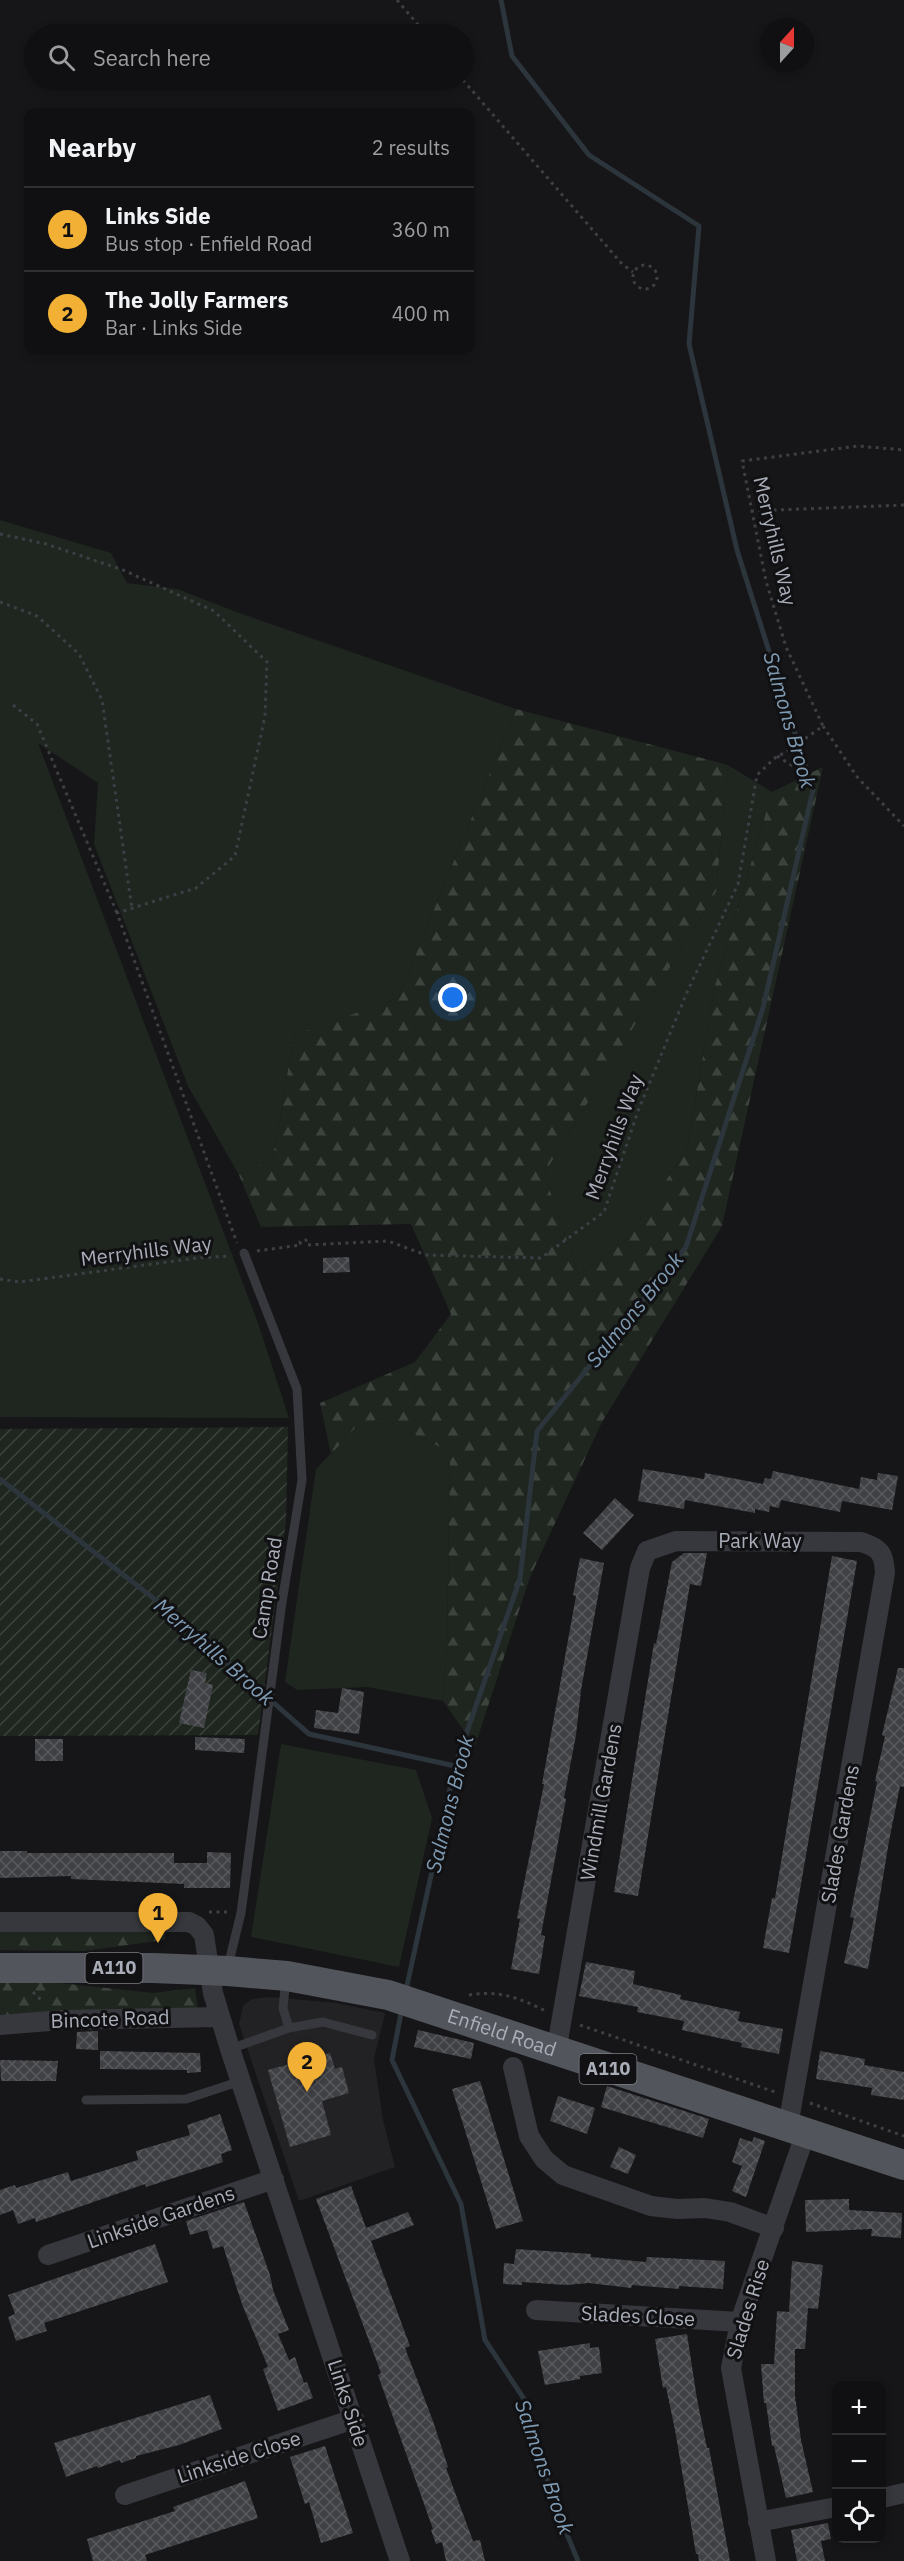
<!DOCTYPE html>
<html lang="en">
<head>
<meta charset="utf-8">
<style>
  :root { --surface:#101012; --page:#1e1e20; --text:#f1f3f6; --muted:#9c9d9f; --line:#303032; --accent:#f2b134 }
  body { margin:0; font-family:"IBM Plex Sans",sans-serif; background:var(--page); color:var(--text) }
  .controls { position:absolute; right:18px; bottom:18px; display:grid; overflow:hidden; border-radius:12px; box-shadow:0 3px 9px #0003 }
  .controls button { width:54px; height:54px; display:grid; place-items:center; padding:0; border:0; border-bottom:2px solid var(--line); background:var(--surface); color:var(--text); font:30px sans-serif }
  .compass { position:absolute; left:760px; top:18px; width:54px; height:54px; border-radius:50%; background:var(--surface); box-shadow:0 3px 9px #0003; rotate:21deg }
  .you { position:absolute; left:453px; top:998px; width:21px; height:21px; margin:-15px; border:4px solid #fff; border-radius:50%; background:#1a73e8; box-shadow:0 0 0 9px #1a73e833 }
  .badge { display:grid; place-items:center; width:39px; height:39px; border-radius:50%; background:var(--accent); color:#111; font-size:20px; font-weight:700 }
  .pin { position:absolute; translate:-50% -50px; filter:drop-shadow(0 2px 3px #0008) }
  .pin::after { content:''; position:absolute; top:32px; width:21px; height:18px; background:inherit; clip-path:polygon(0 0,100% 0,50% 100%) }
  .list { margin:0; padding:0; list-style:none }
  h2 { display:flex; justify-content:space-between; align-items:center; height:78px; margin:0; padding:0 24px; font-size:26px }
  h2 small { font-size:20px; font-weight:400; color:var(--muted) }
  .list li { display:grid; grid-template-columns:39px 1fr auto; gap:18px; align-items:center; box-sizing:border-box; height:84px; padding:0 24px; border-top:2px solid var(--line) }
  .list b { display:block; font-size:22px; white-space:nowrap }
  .list p { margin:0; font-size:20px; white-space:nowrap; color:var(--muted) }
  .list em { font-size:20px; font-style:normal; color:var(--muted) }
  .icon { flex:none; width:33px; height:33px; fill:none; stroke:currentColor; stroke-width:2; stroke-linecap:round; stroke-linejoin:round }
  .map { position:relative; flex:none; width:904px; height:2561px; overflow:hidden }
  .search { position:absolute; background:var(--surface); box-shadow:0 3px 9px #0003; left:24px; top:24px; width:450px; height:66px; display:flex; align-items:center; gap:15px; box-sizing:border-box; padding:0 21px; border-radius:33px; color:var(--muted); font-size:22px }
  .panel { position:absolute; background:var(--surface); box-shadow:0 3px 9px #0003; left:24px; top:108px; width:450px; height:246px; border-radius:12px }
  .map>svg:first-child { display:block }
</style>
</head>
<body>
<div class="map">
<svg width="904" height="2561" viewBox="0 0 904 2561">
  <defs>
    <pattern id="forest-firs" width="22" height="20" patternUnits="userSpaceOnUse" patternTransform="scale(1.5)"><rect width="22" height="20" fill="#1e261f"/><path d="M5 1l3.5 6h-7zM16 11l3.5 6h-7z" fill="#3c433d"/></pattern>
    <pattern id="garden-furrows" width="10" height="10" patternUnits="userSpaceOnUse" patternTransform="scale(1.5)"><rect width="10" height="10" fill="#1e261f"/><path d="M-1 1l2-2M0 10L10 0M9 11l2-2" fill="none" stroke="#3c433d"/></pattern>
    <pattern id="building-cross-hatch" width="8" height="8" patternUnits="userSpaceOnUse" patternTransform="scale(1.5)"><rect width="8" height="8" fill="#404145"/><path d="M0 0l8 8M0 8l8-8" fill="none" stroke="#595a5e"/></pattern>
  </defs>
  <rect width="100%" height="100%" fill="#161618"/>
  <path fill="#222225" d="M 270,1997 L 336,2003 L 385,2013 L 374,2059 L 383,2120 L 395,2167 L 299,2201 L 239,2024 L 243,2006 L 252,1999 Z"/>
  <path fill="#1e261f" d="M 0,520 L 111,553 L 127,583 L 177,589 L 242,614 L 516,709 L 398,998 L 294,1035 L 273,1158 L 239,1175 L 188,1086 L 94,844 L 98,783 L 38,743 L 258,1323 L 289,1418 L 0,1417 Z
    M 728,765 L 772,792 L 715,986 L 687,1149 L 626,1240 L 579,1275 L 544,1174 L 716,892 Z
    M 381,1418 L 450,1452 L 447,1647 L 443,1701 L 367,1687 L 297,1690 L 285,1682 L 316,1469 L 355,1428 Z
    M 281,1744 L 416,1770 L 432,1818 L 399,1967 L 251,1937 Z"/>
  <path fill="url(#forest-firs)" d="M 516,709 L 728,765 L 716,892 L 544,1174 L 579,1275 L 626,1240 L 687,1149 L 715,986 L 772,792 L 823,767 L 722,1226 L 602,1422 L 530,1577 L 475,1746 L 443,1701 L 447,1647 L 450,1452 L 381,1418 L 355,1428 L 331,1454 L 320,1403 L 415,1362 L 451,1314 L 411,1224 L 261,1227 L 239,1175 L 273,1158 L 294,1035 L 398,998 Z
    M 0,1927 L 166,1927 L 165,1940 L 84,1951 L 0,1950 Z
    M 0,1981 L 59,1983 L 153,1993 L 195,1988 L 198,2009 L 0,2020 Z"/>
  <path fill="url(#garden-furrows)" d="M 288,1427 L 286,1521 L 258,1735 L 0,1736 L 0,1429 Z"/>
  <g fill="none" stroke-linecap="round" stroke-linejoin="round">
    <path stroke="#2c353c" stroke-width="5" d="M 0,1479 L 166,1608 L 309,1734 L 455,1766
      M 406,1990 L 455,1766 L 520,1579 L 537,1431 L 686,1247 L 763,1008 L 813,790 L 737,550 L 689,344 L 699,226 L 589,155 L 512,56 L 501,0
      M 402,2008 L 392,2060 L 461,2204 L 485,2340 L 528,2405 L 552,2498 L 578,2561"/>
  </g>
  <path fill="url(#building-cross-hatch)" d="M 349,1257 L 350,1272 L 323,1273 L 323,1258 Z
    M 643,1469 L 704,1479 L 705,1473 L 763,1484 L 765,1478 L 771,1479 L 773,1471 L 859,1489 L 861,1477 L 877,1480 L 878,1473 L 898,1476 L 892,1510 L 842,1501 L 840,1512 L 781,1500 L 779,1508 L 770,1506 L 769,1512 L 755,1509 L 755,1513 L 685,1500 L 684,1509 L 638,1501 Z
    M 615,1498 L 634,1515 L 602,1550 L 583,1533 Z
    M 684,1553 L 707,1553 L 701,1586 L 690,1584 L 638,1896 L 614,1892 L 654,1643 L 656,1644 L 672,1562 Z
    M 832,1556 L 857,1561 L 789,1953 L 763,1948 L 772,1898 L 775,1898 Z
    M 580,1558 L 604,1563 L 581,1690 L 576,1735 L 564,1798 L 566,1799 L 541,1935 L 545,1936 L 539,1974 L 511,1969 L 520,1919 L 517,1918 L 544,1784 L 542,1784 L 576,1596 L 573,1595 Z
    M 898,1668 L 904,1668 L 904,1787 L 900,1786 L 889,1841 L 868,1969 L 844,1963 L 854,1918 L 850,1917 L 877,1782 L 875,1781 L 885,1736 L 882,1735 Z
    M 191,1670 L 207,1673 L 205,1683 L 213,1685 L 204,1728 L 179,1723 Z
    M 342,1688 L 364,1692 L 359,1734 L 314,1728 L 316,1710 L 338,1713 Z
    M 195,1737 L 245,1739 L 244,1753 L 195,1750 Z
    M 35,1739 L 63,1739 L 63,1761 L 35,1761 Z
    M 0,1851 L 27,1851 L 27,1853 L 174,1853 L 174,1863 L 207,1863 L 207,1852 L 231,1853 L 230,1888 L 184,1888 L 184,1884 L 71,1879 L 71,1876 L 0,1878 Z
    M 586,1962 L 635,1971 L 633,1984 L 681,1995 L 680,1999 L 740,2012 L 738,2021 L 783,2029 L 779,2054 L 741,2047 L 742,2043 L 682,2030 L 684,2021 L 637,2012 L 638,2007 L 579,1996 Z
    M 418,2030 L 474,2043 L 471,2059 L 414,2047 Z
    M 98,2031 L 98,2050 L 76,2049 L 77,2032 Z
    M 100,2051 L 200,2053 L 201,2072 L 187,2073 L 187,2070 L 100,2069 Z
    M 820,2051 L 865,2059 L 864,2065 L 904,2072 L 904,2100 L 871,2095 L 872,2088 L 816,2079 Z
    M 330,2053 L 335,2069 L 342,2067 L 349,2093 L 322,2101 L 331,2135 L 290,2147 L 268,2070 Z
    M 0,2060 L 58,2061 L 56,2081 L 1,2081 Z
    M 480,2081 L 523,2221 L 496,2229 L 452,2089 Z
    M 607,2086 L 709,2119 L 703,2138 L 601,2107 Z
    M 558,2096 L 595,2108 L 587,2134 L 550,2121 Z
    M 220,2114 L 232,2150 L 221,2154 L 223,2162 L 146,2187 L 145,2184 L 36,2222 L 35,2218 L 18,2224 L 13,2210 L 0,2215 L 0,2190 L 15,2185 L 16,2188 L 68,2172 L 71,2181 L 138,2160 L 136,2151 L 190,2135 L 187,2125 Z
    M 754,2137 L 765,2141 L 746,2197 L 732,2191 L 742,2166 L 732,2162 L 740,2138 L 752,2142 Z
    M 619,2147 L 636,2155 L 628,2174 L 610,2167 Z
    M 351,2186 L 366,2228 L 408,2212 L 414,2225 L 371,2241 L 410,2346 L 405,2348 L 433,2421 L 448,2467 L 446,2468 L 473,2541 L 480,2540 L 485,2561 L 446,2561 L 442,2542 L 436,2544 L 431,2530 L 433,2529 L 378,2375 L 381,2373 L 316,2199 Z
    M 849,2199 L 849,2210 L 902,2213 L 901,2238 L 871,2236 L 872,2229 L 806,2232 L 805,2200 Z
    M 244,2202 L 270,2275 L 273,2290 L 289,2330 L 278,2334 L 289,2360 L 295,2357 L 304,2383 L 307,2382 L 313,2398 L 278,2411 L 263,2369 L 268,2367 L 242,2304 L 223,2246 L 213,2249 L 207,2230 L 190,2235 L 186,2221 Z
    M 155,2244 L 168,2282 L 44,2323 L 47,2331 L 16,2341 L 8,2317 L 15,2314 L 8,2295 Z
    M 516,2249 L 591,2254 L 591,2257 L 646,2262 L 647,2257 L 725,2261 L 723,2289 L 679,2286 L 679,2289 L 632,2285 L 631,2288 L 589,2283 L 566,2285 L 522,2282 L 522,2285 L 503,2284 L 504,2263 L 514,2264 Z
    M 792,2261 L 823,2265 L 818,2309 L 808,2308 L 805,2349 L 795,2349 L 795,2396 L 801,2440 L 813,2492 L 786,2498 L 774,2446 L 772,2446 L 766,2403 L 764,2403 L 761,2364 L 774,2364 L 777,2311 L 789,2312 Z
    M 687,2334 L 697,2399 L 707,2448 L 709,2448 L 730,2561 L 699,2561 L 698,2554 L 696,2554 L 675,2430 L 666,2387 L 663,2388 L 655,2339 Z
    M 590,2343 L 590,2348 L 599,2347 L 602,2373 L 580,2376 L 580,2379 L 545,2385 L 538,2351 Z
    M 210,2395 L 222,2429 L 179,2445 L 136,2456 L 136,2458 L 121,2463 L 120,2460 L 98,2468 L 97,2466 L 66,2477 L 54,2443 Z
    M 325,2446 L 353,2533 L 321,2543 L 309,2502 L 305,2504 L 290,2457 Z
    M 245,2481 L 258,2518 L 145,2555 L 147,2561 L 93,2561 L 87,2539 L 175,2511 L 173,2507 Z
    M 828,2523 L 831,2539 L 821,2541 L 825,2561 L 797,2561 L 791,2530 Z"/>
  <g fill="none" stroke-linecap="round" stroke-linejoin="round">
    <path stroke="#3d3f44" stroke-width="3" stroke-dasharray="3 4.5" stroke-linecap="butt" d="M 397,0 L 426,34
      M 463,80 L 622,264 L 633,272
      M633 277a12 12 0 1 1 24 0a12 12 0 1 1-24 0Z
      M 751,511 L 904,505
      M 0,534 L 46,544 L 123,570 L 214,611 L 267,662 L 265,716 L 235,856 L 196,888 L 117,913 L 237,1243
      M 0,602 L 37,616 L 79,654 L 102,700 L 132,909
      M 13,705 L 37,724 L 117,913
      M 823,726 L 858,778 L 904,826
      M 777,756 L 791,765 L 800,765
      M 257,1251 L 301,1245 L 300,1242 L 306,1240 L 307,1245 L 388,1241 L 426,1255 L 541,1258 L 604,1212 L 638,1111 L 688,990 L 738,884 L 757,775 L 777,756 L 785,753 L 823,726 L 786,647 L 766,581 L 742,461 L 858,446 L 904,450
      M 0,1279 L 19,1282 L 197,1258 L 230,1256
      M 209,1912 L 227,1912
      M 33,1992 L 43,2002
      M 469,1995 C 501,1990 518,1998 546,2011
      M 580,2025 L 775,2092
      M 810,2103 L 904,2136"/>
    <path stroke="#37383d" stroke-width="9" d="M 228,1966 L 241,1913 L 282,1602 L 302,1480 L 297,1389 L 244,1253
      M 286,1979 L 283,2008 L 289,2028
      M 230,2049 L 289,2028 L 323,2022 L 372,2035
      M 86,2100 L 186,2099 L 241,2081"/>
    <path stroke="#37383d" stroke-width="20" d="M 0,1922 L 189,1922 L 197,1926 L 204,1935 L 213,1993 L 230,2049 L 400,2561
      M 0,2025 L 62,2020 L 220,2017
      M 556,2052 L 640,1568 L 647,1551 L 676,1541 L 861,1542 C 880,1548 884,1553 885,1573 L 788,2126
      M 513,2067 L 529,2136 L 544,2159 L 563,2175 L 651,2206 L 677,2209 L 705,2208 L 730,2212 L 774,2228
      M 48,2255 L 274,2179
      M 536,2310 L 740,2322
      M 125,2495 L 354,2419
      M 882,2498 L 904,2493
      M 758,2522 L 836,2507
      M 766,2561 L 731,2368 L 740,2322 L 806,2132"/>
    <path stroke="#53555c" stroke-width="30" id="s1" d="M 0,1968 L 153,1968 L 228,1971 L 287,1976 L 388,1995 L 904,2165"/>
  </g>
  <g text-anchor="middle" stroke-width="6" stroke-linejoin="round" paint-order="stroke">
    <g fill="#111113" stroke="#7b7e86" stroke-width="1.5">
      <rect x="85.5" y="1953" width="57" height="30" rx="4.5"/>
      <rect x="579.5" y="2054" width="57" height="30" rx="4.5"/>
    </g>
    <g font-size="18" font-weight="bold" fill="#a8adb8">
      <text x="114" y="1974">A110</text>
      <text x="608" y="2075">A110</text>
    </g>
    <g font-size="20" fill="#a8adb8" stroke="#111113">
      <text transform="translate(775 541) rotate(77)" y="7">Merryhills Way</text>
      <text transform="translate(614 1137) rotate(-70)" y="7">Merryhills Way</text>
      <text transform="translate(146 1251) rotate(-7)" y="7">Merryhills Way</text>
      <text x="760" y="1548">Park Way</text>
      <text transform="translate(267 1588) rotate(-81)" y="7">Camp Road</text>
      <text transform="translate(601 1802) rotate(-80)" y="7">Windmill Gardens</text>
      <text transform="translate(840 1834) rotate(-80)" y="7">Slades Gardens</text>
      <text transform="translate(110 2019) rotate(-2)" y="7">Bincote Road</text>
      <text dy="7" stroke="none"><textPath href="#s1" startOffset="510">Enfield Road</textPath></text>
      <text transform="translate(161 2217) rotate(-19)" y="7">Linkside Gardens</text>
      <text transform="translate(748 2309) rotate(-73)" y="7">Slades Rise</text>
      <text transform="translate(638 2316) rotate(3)" y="7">Slades Close</text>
      <text transform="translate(348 2403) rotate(72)" y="7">Links Side</text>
      <text transform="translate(239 2457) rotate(-18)" y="7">Linkside Close</text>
    </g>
    <g font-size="21" font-style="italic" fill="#7f9bb3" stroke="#111113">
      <text transform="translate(789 720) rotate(74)" y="7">Salmons Brook</text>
      <text transform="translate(635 1310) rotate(-51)" y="7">Salmons Brook</text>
      <text transform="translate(214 1652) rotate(41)" y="7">Merryhills Brook</text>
      <text transform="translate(450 1804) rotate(-76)" y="7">Salmons Brook</text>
      <text transform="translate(544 2467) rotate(71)" y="7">Salmons Brook</text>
    </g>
  </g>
</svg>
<div class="controls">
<button>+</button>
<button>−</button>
<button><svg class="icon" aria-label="locate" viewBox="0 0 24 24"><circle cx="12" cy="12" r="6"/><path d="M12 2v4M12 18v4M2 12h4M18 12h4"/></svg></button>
</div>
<svg class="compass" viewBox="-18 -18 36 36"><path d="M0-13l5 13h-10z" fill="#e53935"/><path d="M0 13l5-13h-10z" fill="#9c9d9f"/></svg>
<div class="you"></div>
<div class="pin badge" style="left:158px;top:1943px">1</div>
<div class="pin badge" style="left:307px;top:2092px">2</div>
<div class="search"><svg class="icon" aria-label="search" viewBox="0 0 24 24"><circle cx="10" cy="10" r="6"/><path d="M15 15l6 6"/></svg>Search here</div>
<section class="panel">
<h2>Nearby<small>2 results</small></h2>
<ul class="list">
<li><span class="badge">1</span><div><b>Links Side</b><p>Bus stop · Enfield Road</p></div><em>360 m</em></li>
<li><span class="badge">2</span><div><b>The Jolly Farmers</b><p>Bar · Links Side</p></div><em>400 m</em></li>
</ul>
</section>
</div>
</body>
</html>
